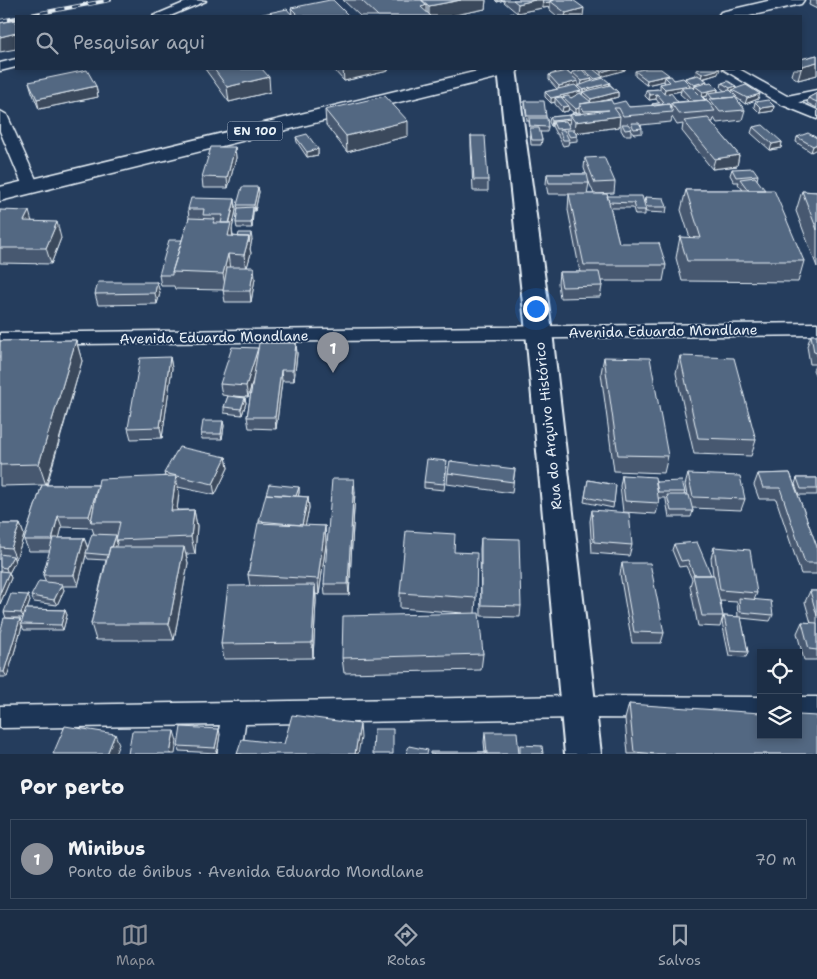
<!DOCTYPE html>
<html lang="pt">
<head>
<meta charset="utf-8">
<style>
  :root { --surface:#1c2e46; --page:#293a51; --text:#f1f3f6; --muted:#a0a8b3; --line:#3a4a5f; --accent:#8c9099 }
  body { margin:0; font-family:"Shantell Sans",sans-serif; background:var(--page); color:var(--text) }
  .controls { position:absolute; right:15px; bottom:15px; display:grid; overflow:hidden; border-radius:0px; box-shadow:0 2px 8px #0003 }
  .controls button { width:45px; height:45px; display:grid; place-items:center; padding:0; border:0; border-bottom:1px solid var(--line); background:var(--surface); color:var(--text); font:25px sans-serif }
  .you { position:absolute; left:535px; top:308px; width:18px; height:18px; margin:-12px; border:4px solid #fff; border-radius:50%; background:#1a73e8; box-shadow:0 0 0 8px #1a73e833 }
  .badge { display:grid; place-items:center; width:32px; height:32px; border-radius:50%; background:var(--accent); color:#fff; font-size:16px; font-weight:700 }
  .pin { position:absolute; translate:-50% -41px; filter:drop-shadow(0 1px 2px #0008) }
  .pin::after { content:''; position:absolute; top:26px; width:18px; height:15px; background:inherit; clip-path:polygon(0 0,100% 0,50% 100%) }
  .list { margin:0; padding:0; list-style:none }
  h2 { display:flex; justify-content:space-between; align-items:center; height:65px; margin:0; padding:0 20px; font-size:21px }
  h2 small { font-size:16px; font-weight:400; color:var(--muted) }
  .list li { display:grid; grid-template-columns:32px 1fr auto; gap:15px; align-items:center; box-sizing:border-box; height:80px; margin:0 10px 10px; padding:0 10px; border:1px solid var(--line); border-radius:0px }
  .list b { display:block; font-size:19px; white-space:nowrap }
  .list p { margin:0; font-size:16px; white-space:nowrap; color:var(--muted) }
  .list em { font-size:16px; font-style:normal; color:var(--muted) }
  .icon { flex:none; width:28px; height:28px; fill:none; stroke:currentColor; stroke-width:2; stroke-linecap:round; stroke-linejoin:round }
  .map { position:relative; flex:none; width:817px; height:754px; overflow:hidden }
  .search { position:absolute; background:var(--surface); box-shadow:0 2px 8px #0003; left:15px; right:15px; top:15px; height:55px; display:flex; align-items:center; gap:12px; box-sizing:border-box; padding:0 18px; border-radius:0px; color:var(--muted); font-size:19px }
  .sheet { height:155px; background:var(--surface) }
  nav { display:flex; justify-content:space-around; align-items:center; box-sizing:border-box; height:70px; border-top:1px solid var(--line); background:var(--surface); font-size:14px; color:var(--muted) }
  nav a { display:grid; justify-items:center; gap:2px }
  nav .on { color:var(--accent) }
  .map>svg:first-child { display:block }
</style>
</head>
<body>
<div class="map">
<svg width="817" height="754" viewBox="0 0 817 754">
  <rect width="100%" height="100%" fill="#253d5d"/>
  <filter id="ink" filterUnits="userSpaceOnUse"><feTurbulence type="fractalNoise" baseFrequency=".02" numOctaves="2"/><feDisplacementMap in="SourceGraphic" scale="10" xChannelSelector="R" yChannelSelector="G"/><feConvolveMatrix kernelMatrix="1 2 1 2 8 2 1 2 1" color-interpolation-filters="sRGB"/></filter>
  <g filter="url(#ink)">
    <g fill="none" stroke-linecap="round" stroke-linejoin="round">
      <defs>
        <path id="street" d="M 191,0 L 206,1 L 170,16 L 153,16 Z
          M 16,59 L 16,67 L 0,71 L 0,63 Z
          M 723,69 L 739,69 L 787,96 L 817,90 L 817,98 L 799,102 L 817,110 L 817,119 L 780,104 Z
          M 0,111 L 7,115 L 39,186 L 36,189 L 26,189 L 23,186 L 0,131 Z
          M 817,323 L 817,335 L 0,345 L 0,333 Z
          M 577,696 L 761,697 L 761,719 L 577,718 L 245,724 L 241,754 L 215,754 L 220,725 L 0,728 L 0,706 Z
          M 798,697 L 817,697 L 817,719 L 798,719 Z"/>
        <path id="secondary" d="M 498,69 L 516,69 L 552,332 L 601,754 L 565,754 L 526,332 Z"/>
        <path id="primary" d="M 772,0 L 804,0 L 801,4 L 749,16 L 718,16 L 721,12 Z
          M 486,69 L 519,69 L 516,73 L 0,201 L 0,187 Z"/>
      </defs>
      <use href="#street" stroke="#e8f1f8" stroke-width="3"/>
      <use href="#secondary" stroke="#e8f1f8" stroke-width="4"/>
      <use href="#primary" stroke="#e8f1f8" stroke-width="3"/>
      <use href="#street" fill="#1d3557" fill-rule="evenodd"/>
      <use href="#secondary" fill="#1d3557" fill-rule="evenodd"/>
      <use href="#primary" fill="#1d3557" fill-rule="evenodd"/>
      <defs>
        <path id="rail" d="M 25,16 L 110,0
          M 0,21 L 16,18"/>
      </defs>
      <use href="#rail" stroke="#e8f1f8" stroke-width="4"/>
      <use href="#rail" stroke="#1d3557" stroke-width="2.5" stroke-dasharray="8" stroke-linecap="butt"/>
    </g>
    <path fill="#475970" stroke="#e8f1f8" fill-rule="evenodd" d="M 343,0 L 486,0 L 485,9 L 450,16 L 360,16 Z
      M 495,0 L 573,0 L 583,16 L 557,16 L 550,10 L 550,7 L 543,8 L 542,7 L 542,8 L 517,13 L 504,2 L 504,0 L 497,2 Z
      M 810,0 L 817,0 L 817,9 L 809,5 Z
      M 291,8 L 349,16 L 254,16 L 292,14 Z
      M 817,55 L 817,75 L 798,80 L 791,75 L 793,69 L 801,69 L 801,59 Z
      M 205,69 L 262,69 L 270,92 L 229,102 Z
      M 333,69 L 388,69 L 388,71 L 344,81 Z
      M 551,69 L 566,69 L 567,70 L 567,71 L 571,75 L 572,72 L 583,71 L 583,69 L 625,69 L 625,70 L 602,76 L 603,78 L 618,92 L 618,97 L 599,102 L 629,107 L 652,106 L 652,104 L 659,103 L 656,99 L 649,100 L 645,96 L 646,90 L 660,89 L 660,84 L 665,83 L 664,81 L 646,85 L 635,76 L 635,71 L 668,77 L 674,80 L 685,80 L 685,78 L 695,75 L 696,70 L 718,74 L 703,79 L 707,83 L 718,89 L 718,92 L 725,91 L 721,88 L 722,83 L 736,86 L 736,88 L 758,99 L 745,104 L 737,98 L 737,100 L 745,110 L 742,120 L 717,123 L 714,118 L 713,122 L 711,122 L 739,155 L 737,166 L 712,169 L 682,131 L 683,124 L 677,125 L 672,117 L 671,122 L 641,125 L 642,128 L 642,133 L 634,134 L 631,130 L 631,135 L 624,135 L 621,130 L 621,126 L 619,122 L 619,127 L 576,133 L 577,136 L 577,141 L 569,142 L 569,141 L 568,145 L 563,146 L 558,136 L 558,134 L 556,134 L 552,126 L 551,126 L 549,122 L 550,117 L 572,115 L 572,113 L 574,113 L 568,108 L 568,111 L 562,112 L 555,104 L 555,102 L 551,103 L 545,97 L 545,92 L 557,89 L 549,80 L 549,75 L 556,73 ZM 681,91 L 680,94 L 688,101 L 678,102 L 664,94 ZM 707,96 L 706,99 L 709,102 L 709,103 L 703,97 Z
      M 29,82 L 96,86 L 98,97 L 39,109 L 32,92 Z
      M 817,93 L 817,108 L 807,103 L 808,98 Z
      M 525,101 L 546,116 L 548,127 L 547,132 L 540,132 L 542,140 L 541,145 L 531,145 L 529,121 L 527,121 L 525,106 Z
      M 755,102 L 774,106 L 773,111 L 760,113 L 754,107 Z
      M 325,110 L 408,136 L 347,152 L 326,125 Z
      M 753,127 L 782,142 L 781,148 L 770,150 L 751,133 Z
      M 471,136 L 488,180 L 488,191 L 473,191 L 471,146 Z
      M 296,137 L 318,149 L 318,155 L 307,157 L 297,142 Z
      M 797,137 L 817,138 L 811,152 L 796,142 Z
      M 235,147 L 236,158 L 228,188 L 203,188 L 202,177 Z
      M 585,158 L 615,182 L 614,193 L 596,194 L 644,203 L 645,197 L 667,207 L 666,213 L 646,212 L 645,210 L 645,215 L 635,215 L 633,208 L 610,208 L 619,243 L 666,265 L 663,281 L 601,281 L 602,286 L 600,297 L 560,298 L 558,283 L 559,272 L 580,272 L 568,210 L 569,194 L 548,194 L 546,184 L 547,174 L 586,174 L 584,168 ZM 588,180 L 594,194 L 587,194 L 589,183 Z
      M 732,169 L 758,175 L 757,180 L 804,261 L 798,282 L 682,281 L 676,258 L 680,237 L 690,238 L 681,210 L 686,190 L 743,190 L 738,184 L 739,182 L 734,182 L 730,175 Z
      M 258,187 L 259,192 L 255,211 L 253,211 L 252,228 L 237,228 L 236,223 L 238,208 L 237,205 Z
      M 802,191 L 817,192 L 817,267 L 796,211 Z
      M 235,199 L 236,210 L 232,229 L 233,236 L 252,239 L 250,249 L 251,253 L 247,267 L 255,278 L 251,302 L 225,302 L 223,290 L 175,289 L 174,286 L 161,286 L 159,275 L 182,240 L 189,218 L 188,209 Z
      M 0,210 L 32,221 L 61,238 L 51,264 L 0,263 Z
      M 157,282 L 160,293 L 157,304 L 98,305 L 95,294 Z
      M 811,335 L 817,335 L 817,379 L 813,370 L 816,364 L 810,364 L 807,346 Z
      M 76,340 L 82,361 L 47,485 L 98,485 L 165,476 L 164,473 L 226,457 L 228,468 L 215,495 L 178,487 L 179,492 L 177,510 L 194,510 L 197,526 L 195,554 L 186,554 L 188,563 L 174,640 L 96,640 L 91,624 L 106,560 L 88,559 L 86,555 L 78,586 L 62,586 L 64,590 L 57,605 L 34,602 L 31,596 L 46,582 L 43,575 L 50,551 L 29,551 L 24,540 L 42,485 L 0,486 L 0,341 ZM 62,527 L 92,528 L 94,534 L 88,548 L 84,538 L 59,538 Z
      M 296,343 L 297,354 L 294,381 L 282,381 L 276,429 L 249,428 L 247,417 L 253,380 L 248,397 L 233,396 L 245,398 L 246,403 L 242,415 L 224,413 L 224,407 L 228,396 L 222,395 L 220,384 L 258,348 Z
      M 680,356 L 756,440 L 751,456 L 694,454 L 676,373 Z
      M 170,357 L 172,368 L 162,438 L 131,439 L 128,428 Z
      M 604,357 L 668,456 L 664,473 L 614,471 L 601,373 Z
      M 223,421 L 224,426 L 222,439 L 202,439 L 201,434 Z
      M 447,466 L 444,490 L 424,488 L 424,482 Z
      M 515,469 L 512,493 L 447,484 L 448,473 Z
      M 790,473 L 817,547 L 817,574 L 801,574 L 776,499 L 759,499 L 754,485 L 758,474 Z
      M 688,474 L 745,499 L 741,510 L 692,508 L 693,511 L 691,517 L 669,517 L 666,500 L 666,498 L 658,498 L 659,503 L 656,514 L 623,512 L 620,486 L 622,475 L 656,482 L 685,492 L 684,495 L 687,495 L 685,485 Z
      M 797,478 L 817,478 L 817,495 L 799,495 L 795,484 Z
      M 588,480 L 616,485 L 613,508 L 584,502 Z
      M 299,487 L 299,493 L 298,496 L 308,497 L 309,508 L 305,526 L 325,526 L 326,543 L 319,595 L 316,594 L 316,601 L 313,658 L 224,659 L 221,644 L 250,586 L 248,575 L 259,523 L 259,521 Z
      M 355,491 L 349,595 L 325,595 L 324,584 Z
      M 592,510 L 632,545 L 629,556 L 592,553 L 590,521 Z
      M 0,524 L 20,524 L 24,535 L 16,559 L 14,559 L 15,562 L 9,573 L 11,578 L 0,604 Z
      M 481,538 L 521,606 L 520,617 L 481,616 L 480,549 Z
      M 674,544 L 711,575 L 713,575 L 711,558 L 714,547 L 757,593 L 754,600 L 773,615 L 770,621 L 741,618 L 748,652 L 746,657 L 729,656 L 722,622 L 724,616 L 738,617 L 737,602 L 720,601 L 723,616 L 720,627 L 698,626 L 690,586 L 692,579 L 686,566 L 679,567 L 672,550 Z
      M 454,552 L 476,598 L 475,613 L 483,654 L 481,670 L 344,673 L 342,658 L 463,613 L 400,608 L 400,593 Z
      M 622,563 L 664,633 L 661,643 L 632,643 L 620,574 Z
      M 810,591 L 817,591 L 817,660 L 804,660 L 797,633 L 802,622 L 811,623 L 805,602 Z
      M 30,601 L 27,609 L 65,610 L 67,615 L 63,630 L 24,630 L 22,626 L 7,677 L 0,677 L 0,633 L 22,623 L 23,618 L 6,618 L 4,612 Z
      M 629,704 L 817,754 L 628,754 L 625,719 Z
      M 485,732 L 519,754 L 430,754 L 485,752 L 484,742 Z
      M 220,734 L 217,753 L 179,751 L 178,746 Z"/>
    <path fill="#3a485b" stroke="#e8f1f8" d="M 461,0 L 486,0 L 485,9 L 450,16 L 429,16 L 429,6 Z
      M 497,0 L 504,0 L 497,2 Z
      M 535,0 L 543,0 L 542,8 L 517,13 L 518,4 Z
      M 550,2 L 550,7 L 543,8 L 543,3 Z
      M 427,5 L 427,16 L 421,7 Z
      M 584,8 L 583,16 L 565,16 L 566,13 Z
      M 16,33 L 16,49 L 0,52 L 0,37 Z
      M 817,62 L 817,75 L 798,80 L 802,66 Z
      M 343,69 L 388,69 L 388,71 L 344,81 Z
      M 612,69 L 625,69 L 625,70 L 601,77 L 601,72 Z
      M 720,69 L 718,74 L 701,79 L 702,74 Z
      M 669,75 L 668,80 L 665,77 L 664,81 L 646,85 L 647,80 Z
      M 269,77 L 270,92 L 229,102 L 227,87 Z
      M 592,79 L 591,84 L 581,86 L 582,81 Z
      M 578,81 L 578,86 L 558,91 L 559,86 Z
      M 707,81 L 706,87 L 695,86 L 694,90 L 693,90 L 694,85 Z
      M 610,83 L 609,89 L 583,92 L 582,95 L 583,90 Z
      M 690,85 L 689,90 L 681,88 L 681,91 L 664,94 L 665,89 Z
      M 96,86 L 98,97 L 39,109 L 37,99 Z
      M 736,86 L 735,91 L 732,90 L 732,93 L 729,94 L 730,88 Z
      M 718,89 L 717,94 L 708,93 L 707,96 L 702,97 L 703,92 Z
      M 581,91 L 581,96 L 565,99 L 563,97 L 562,100 L 555,98 L 555,102 L 551,103 L 551,98 Z
      M 618,92 L 618,97 L 590,104 L 591,99 Z
      M 657,94 L 656,99 L 649,100 L 650,95 Z
      M 760,94 L 758,99 L 745,104 L 747,98 Z
      M 569,106 L 568,111 L 562,112 L 563,107 Z
      M 774,106 L 773,111 L 760,113 L 761,108 Z
      M 579,108 L 579,114 L 576,114 L 576,109 Z
      M 620,116 L 619,127 L 574,133 L 575,122 Z
      M 570,119 L 569,124 L 555,126 L 553,122 L 552,126 L 551,126 L 552,121 Z
      M 408,121 L 408,136 L 347,152 L 346,136 Z
      M 782,142 L 781,148 L 770,150 L 772,144 Z
      M 817,144 L 817,149 L 811,152 L 813,146 Z
      M 235,147 L 236,158 L 228,188 L 227,178 Z
      M 318,149 L 318,155 L 307,157 L 307,152 Z
      M 739,155 L 737,166 L 712,169 L 715,159 Z
      M 258,187 L 259,192 L 255,211 L 254,205 Z
      M 235,199 L 236,210 L 232,229 L 233,239 L 228,236 L 229,226 Z
      M 253,207 L 253,213 L 252,228 L 251,223 Z
      M 29,211 L 33,226 L 24,221 Z
      M 57,222 L 61,238 L 51,264 L 46,248 Z
      M 251,233 L 252,239 L 250,249 L 251,253 L 246,271 L 244,255 L 249,237 Z
      M 228,254 L 230,270 L 226,290 L 223,274 Z
      M 254,267 L 255,278 L 251,302 L 250,291 Z
      M 157,282 L 160,293 L 157,304 L 155,293 Z
      M 76,340 L 82,361 L 46,485 L 39,464 Z
      M 296,343 L 297,354 L 294,381 L 293,370 Z
      M 258,348 L 259,359 L 248,397 L 246,386 Z
      M 170,357 L 172,368 L 162,438 L 160,427 Z
      M 281,370 L 282,381 L 276,429 L 275,417 Z
      M 245,398 L 246,403 L 242,415 L 241,409 Z
      M 223,421 L 224,426 L 222,439 L 221,434 Z
      M 226,457 L 228,468 L 215,495 L 213,484 Z
      M 176,476 L 179,492 L 175,527 L 171,511 Z
      M 354,479 L 355,491 L 349,595 L 348,584 Z
      M 98,485 L 91,522 L 89,516 Z
      M 299,487 L 299,493 L 296,504 L 295,498 Z
      M 308,497 L 309,508 L 303,536 L 302,525 Z
      M 194,510 L 197,526 L 195,554 L 191,537 Z
      M 58,516 L 62,527 L 56,551 L 52,540 Z
      M 20,524 L 24,535 L 16,559 L 11,548 Z
      M 325,526 L 326,543 L 319,595 L 318,579 Z
      M 116,535 L 118,540 L 116,540 L 117,543 L 111,560 L 110,555 Z
      M 84,538 L 88,549 L 86,553 L 86,555 L 78,586 L 74,575 Z
      M 184,547 L 188,563 L 174,640 L 169,624 Z
      M 13,556 L 15,562 L 9,573 L 11,578 L 0,604 L 0,593 L 8,574 L 6,568 Z
      M 62,584 L 64,590 L 57,605 L 54,600 Z
      M 315,585 L 316,601 L 313,658 L 312,643 Z
      M 28,595 L 30,601 L 24,618 L 21,613 Z
      M 65,610 L 67,615 L 63,630 L 61,625 Z
      M 20,619 L 22,624 L 21,624 L 22,626 L 7,677 L 4,672 Z
      M 360,724 L 361,738 L 358,754 L 355,754 Z
      M 219,729 L 220,734 L 217,753 L 215,748 Z
      M 174,731 L 177,741 L 175,754 L 170,754 Z
      M 115,734 L 119,744 L 115,754 L 107,754 Z"/>
    <path fill="#536782" stroke="#e8f1f8" d="M 330,0 L 333,0 L 349,16 L 299,16 L 291,8 Z
      M 361,0 L 421,0 L 427,5 L 421,7 L 431,16 L 378,16 Z
      M 422,0 L 461,0 L 429,6 Z
      M 513,0 L 535,0 L 518,4 Z
      M 543,0 L 553,0 L 550,1 L 550,2 L 543,3 L 542,2 Z
      M 553,0 L 573,0 L 584,8 L 566,13 L 550,1 Z
      M 287,9 L 293,16 L 254,16 Z
      M 513,13 L 516,16 L 501,16 Z
      M 16,20 L 16,33 L 0,37 L 0,23 Z
      M 817,55 L 817,62 L 802,66 L 801,65 L 801,59 Z
      M 214,69 L 262,69 L 269,77 L 227,87 Z
      M 557,69 L 566,69 L 567,70 L 559,71 Z
      M 583,69 L 593,69 L 603,77 L 595,79 Z
      M 597,69 L 612,69 L 601,72 Z
      M 644,69 L 661,69 L 669,75 L 647,80 L 635,71 Z
      M 701,69 L 720,69 L 702,74 L 696,70 Z
      M 87,70 L 96,86 L 37,99 L 29,82 Z
      M 582,70 L 592,79 L 582,81 L 572,72 Z
      M 566,71 L 578,81 L 559,86 L 549,75 Z
      M 698,75 L 707,81 L 694,85 L 685,78 Z
      M 671,76 L 674,80 L 683,78 L 690,85 L 665,89 L 660,84 L 670,82 L 665,77 Z
      M 604,78 L 610,83 L 583,90 L 578,86 L 589,82 Z
      M 728,81 L 736,86 L 730,88 L 722,83 Z
      M 711,82 L 718,89 L 703,92 L 695,86 Z
      M 575,85 L 581,91 L 551,98 L 545,92 Z
      M 610,85 L 618,92 L 591,99 L 583,92 Z
      M 746,85 L 760,94 L 747,98 L 732,90 Z
      M 692,87 L 705,100 L 693,101 L 681,88 Z
      M 660,89 L 664,94 L 671,93 L 678,102 L 671,103 L 671,107 L 669,104 L 654,106 L 652,104 L 664,102 L 657,94 L 650,95 L 646,90 Z
      M 730,90 L 737,97 L 713,99 L 708,93 Z
      M 580,93 L 591,102 L 580,104 L 579,108 L 576,109 L 563,97 L 568,96 L 571,98 Z
      M 817,93 L 817,102 L 808,98 Z
      M 385,96 L 408,121 L 346,136 L 325,110 Z
      M 561,97 L 569,106 L 563,107 L 555,98 Z
      M 735,97 L 745,110 L 720,112 L 710,99 Z
      M 611,100 L 613,104 L 625,101 L 629,107 L 669,104 L 673,112 L 623,116 L 619,108 L 614,108 L 620,116 L 575,122 L 570,115 L 609,110 L 584,111 L 580,104 Z
      M 707,100 L 715,111 L 679,114 L 671,103 Z
      M 768,100 L 774,106 L 761,108 L 755,102 Z
      M 525,101 L 544,101 L 546,116 L 527,116 Z
      M 580,112 L 581,114 L 573,114 L 572,113 Z
      M 570,115 L 570,119 L 552,121 L 550,117 L 571,115 Z
      M 529,118 L 547,118 L 548,127 L 530,126 Z
      M 708,118 L 739,155 L 715,159 L 684,121 Z
      M 566,121 L 570,128 L 556,129 L 553,122 Z
      M 631,123 L 639,123 L 642,128 L 634,129 Z
      M 622,124 L 628,124 L 632,129 L 625,130 Z
      M 763,125 L 782,142 L 772,144 L 753,127 Z
      M 530,128 L 539,128 L 542,140 L 532,140 Z
      M 559,130 L 564,130 L 569,140 L 563,140 Z
      M 566,130 L 574,130 L 577,136 L 570,137 Z
      M 808,133 L 817,138 L 817,144 L 813,146 L 797,137 Z
      M 307,134 L 318,149 L 307,152 L 296,137 Z
      M 471,136 L 485,136 L 488,180 L 474,180 Z
      M 211,147 L 235,147 L 227,178 L 202,177 Z
      M 604,157 L 615,182 L 595,183 L 585,158 Z
      M 753,168 L 758,175 L 736,177 L 732,169 Z
      M 547,174 L 587,174 L 589,183 L 549,183 Z
      M 755,177 L 765,190 L 748,190 L 740,179 Z
      M 242,187 L 258,187 L 254,205 L 237,205 Z
      M 686,190 L 774,190 L 804,261 L 687,261 L 680,237 L 701,238 Z
      M 802,191 L 817,192 L 817,230 Z
      M 569,194 L 607,194 L 619,243 L 659,243 L 666,265 L 584,265 Z
      M 607,196 L 642,196 L 646,210 L 636,210 L 634,203 L 609,202 Z
      M 645,197 L 664,198 L 667,207 L 647,207 Z
      M 191,198 L 235,199 L 229,223 L 221,223 L 223,215 L 203,215 L 204,209 L 188,209 Z
      M 253,207 L 251,223 L 236,223 L 238,208 Z
      M 0,210 L 29,211 L 24,221 L 57,222 L 46,248 L 0,248 Z
      M 189,218 L 215,219 L 213,223 L 231,223 L 228,236 L 249,237 L 244,255 L 228,254 L 223,274 L 172,272 Z
      M 239,233 L 251,233 L 249,243 L 249,237 L 238,237 Z
      M 169,240 L 182,240 L 172,272 L 172,275 L 159,275 Z
      M 227,267 L 254,267 L 250,291 L 223,291 Z
      M 559,272 L 599,272 L 602,286 L 562,287 Z
      M 98,282 L 157,282 L 155,293 L 95,294 Z
      M 811,335 L 817,335 L 817,353 L 814,352 Z
      M 76,340 L 39,464 L 0,465 L 0,341 Z
      M 259,343 L 296,343 L 293,370 L 281,370 L 275,417 L 247,417 Z
      M 232,347 L 258,348 L 246,386 L 220,384 Z
      M 680,356 L 734,358 L 756,440 L 698,438 Z
      M 170,357 L 160,427 L 128,428 L 140,358 Z
      M 604,357 L 650,358 L 668,456 L 618,455 Z
      M 228,396 L 245,398 L 241,409 L 224,407 Z
      M 203,421 L 223,421 L 221,434 L 201,434 Z
      M 179,447 L 226,457 L 213,484 L 164,473 Z
      M 427,459 L 447,461 L 444,484 L 424,482 Z
      M 450,461 L 515,469 L 513,482 L 448,473 Z
      M 790,473 L 817,547 L 817,563 L 805,563 L 780,488 L 763,488 L 758,474 Z
      M 688,474 L 740,476 L 745,499 L 693,497 Z
      M 622,475 L 655,477 L 659,503 L 625,501 Z
      M 176,476 L 171,511 L 194,510 L 191,537 L 116,540 L 120,522 L 91,522 L 99,479 Z
      M 797,478 L 817,478 L 817,489 L 801,489 Z
      M 332,479 L 354,479 L 348,584 L 324,584 Z
      M 588,480 L 616,485 L 614,503 L 585,497 Z
      M 682,481 L 685,492 L 658,492 L 656,482 Z
      M 269,484 L 299,487 L 296,496 L 266,494 Z
      M 42,485 L 98,485 L 89,516 L 58,516 L 52,540 L 24,540 Z
      M 266,494 L 308,497 L 302,525 L 259,521 Z
      M 667,495 L 689,495 L 693,511 L 671,511 Z
      M 592,510 L 629,513 L 632,545 L 594,542 Z
      M 258,523 L 325,526 L 318,579 L 248,575 Z
      M 0,524 L 20,524 L 11,548 L 0,547 Z
      M 406,531 L 455,534 L 454,552 L 477,553 L 476,598 L 400,593 Z
      M 92,534 L 116,535 L 112,547 L 110,547 L 108,555 L 86,553 Z
      M 53,538 L 84,538 L 74,575 L 43,575 Z
      M 481,538 L 519,539 L 521,606 L 481,605 Z
      M 697,542 L 711,575 L 694,575 L 688,560 L 681,561 L 674,544 Z
      M 110,547 L 184,547 L 169,624 L 91,624 Z
      M 714,547 L 750,550 L 757,593 L 720,590 Z
      M 0,554 L 13,556 L 6,568 L 0,567 Z
      M 622,563 L 650,563 L 664,633 L 634,632 Z
      M 0,571 L 9,572 L 0,593 Z
      M 693,575 L 714,575 L 723,616 L 702,616 Z
      M 39,581 L 62,584 L 54,600 L 31,596 Z
      M 315,585 L 312,643 L 221,644 L 228,586 Z
      M 810,591 L 817,591 L 817,616 Z
      M 11,594 L 28,595 L 21,613 L 4,612 Z
      M 739,598 L 771,601 L 773,615 L 740,612 Z
      M 26,609 L 65,610 L 61,625 L 21,624 Z
      M 479,613 L 483,654 L 342,658 L 343,616 Z
      M 724,616 L 741,617 L 748,652 L 731,651 Z
      M 4,618 L 20,619 L 4,672 L 0,672 L 0,633 Z
      M 802,622 L 817,623 L 817,650 L 809,649 Z
      M 629,704 L 761,713 L 761,735 L 798,735 L 798,715 L 817,716 L 817,754 L 656,754 L 634,752 Z
      M 292,715 L 360,724 L 355,754 L 237,754 L 242,739 L 284,744 Z
      M 65,726 L 115,734 L 107,754 L 53,754 Z
      M 181,727 L 219,729 L 215,748 L 178,746 Z
      M 374,729 L 393,729 L 393,754 L 373,754 Z
      M 132,731 L 174,731 L 170,754 L 128,754 Z
      M 485,732 L 517,732 L 519,754 L 487,754 Z
      M 520,745 L 542,746 L 543,754 L 520,754 Z
      M 409,746 L 428,750 L 427,754 L 406,754 Z
      M 430,752 L 486,752 L 486,754 L 430,754 Z"/>
  </g>
  <g text-anchor="middle" stroke-width="4" stroke-linejoin="round" paint-order="stroke">
    <rect fill="#1d3557" stroke="#abb9c8" stroke-width="1" x="227.5" y="121.5" width="55" height="19" rx="4"/>
    <g font-size="12" font-weight="bold" fill="#e8f1f8">
      <text x="255" y="135">EN 100</text>
    </g>
    <g font-size="14" fill="#e8f1f8" stroke="#1d3557">
      <text transform="translate(663 331) rotate(-1)" y="5">Avenida Eduardo Mondlane</text>
      <text transform="translate(214 337) rotate(-1)" y="5">Avenida Eduardo Mondlane</text>
      <text transform="translate(548 426) rotate(-96)" y="5">Rua do Arquivo Histórico</text>
    </g>
  </g>
</svg>
<div class="controls">
<button><svg class="icon" aria-label="locate" viewBox="0 0 24 24"><circle cx="12" cy="12" r="6"/><path d="M12 2v4M12 18v4M2 12h4M18 12h4"/></svg></button>
<button><svg class="icon" aria-label="layers" viewBox="0 0 24 24"><path d="M12 4l9 5-9 5-9-5zM3 14l9 5 9-5"/></svg></button>
</div>
<div class="you"></div>
<div class="pin badge" style="left:333px;top:373px">1</div>
<div class="search"><svg class="icon" aria-label="search" viewBox="0 0 24 24"><circle cx="10" cy="10" r="6"/><path d="M15 15l6 6"/></svg>Pesquisar aqui</div>
</div>
<section class="sheet">
<h2>Por perto<small></small></h2>
<ul class="list">
<li><span class="badge">1</span><div><b>Minibus</b><p>Ponto de ônibus · Avenida Eduardo Mondlane</p></div><em>70 m</em></li>
</ul>
</section>
<nav>
<a class="on"><svg class="icon" aria-label="map" viewBox="0 0 24 24"><path d="M3 6l6-2 6 2 6-2v14l-6 2-6-2-6 2zM9 4v14M15 6v14"/></svg>Mapa</a>
<a><svg class="icon" aria-label="directions" viewBox="0 0 24 24"><path d="M12 3l9 9-9 9-9-9zM9 14v-3h6M13 9l2 2-2 2"/></svg>Rotas</a>
<a><svg class="icon" aria-label="saved" viewBox="0 0 24 24"><path d="M7 4h10v16l-5-4-5 4z"/></svg>Salvos</a>
</nav>
</body>
</html>
